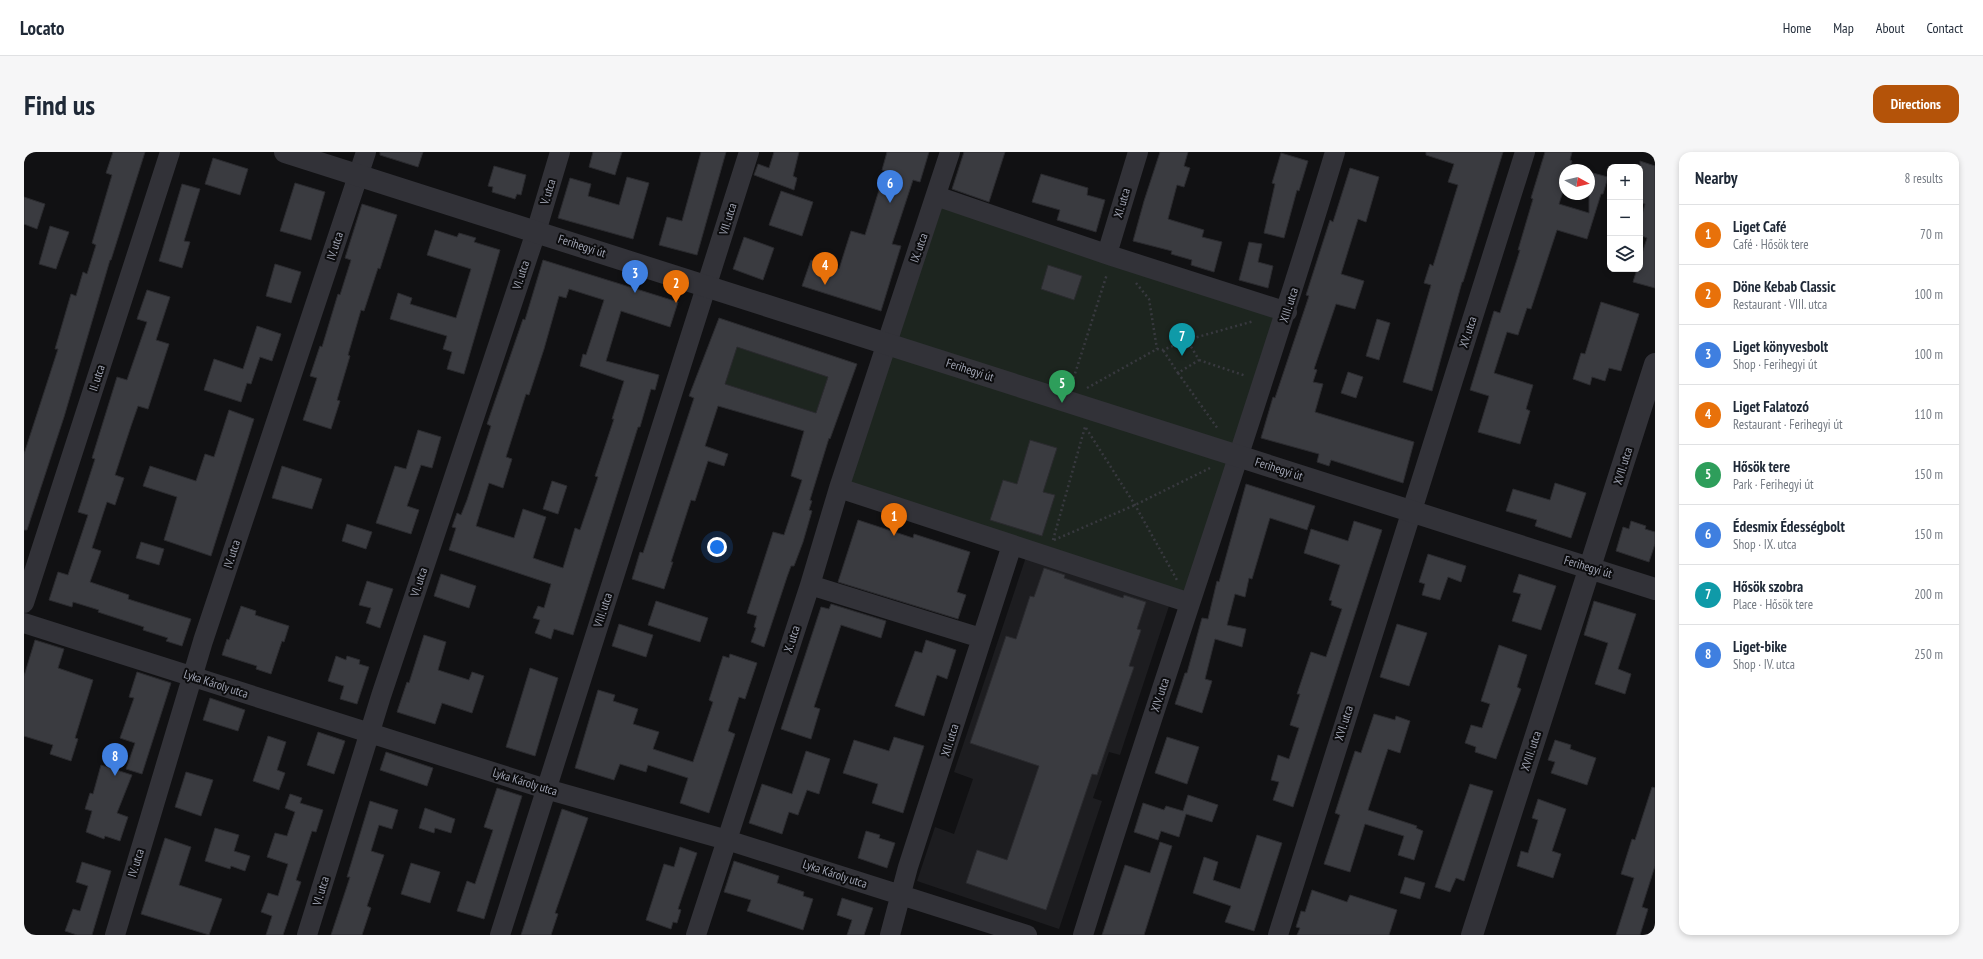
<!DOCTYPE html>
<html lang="en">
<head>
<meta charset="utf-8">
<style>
  :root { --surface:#fff; --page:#f6f6f7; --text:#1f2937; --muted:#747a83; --line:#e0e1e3; --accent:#b45309 }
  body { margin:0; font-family:"PT Sans Narrow",sans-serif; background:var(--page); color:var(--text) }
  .controls { position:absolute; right:12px; top:12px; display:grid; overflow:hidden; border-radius:8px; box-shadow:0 2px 6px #0003 }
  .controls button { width:36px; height:36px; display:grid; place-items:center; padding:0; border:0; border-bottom:1px solid var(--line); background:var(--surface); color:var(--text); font:20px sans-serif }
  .compass { position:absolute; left:1535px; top:12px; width:36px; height:36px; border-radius:50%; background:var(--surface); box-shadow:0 2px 6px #0003; rotate:98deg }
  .you { position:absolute; left:693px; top:395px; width:14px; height:14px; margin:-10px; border:3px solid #fff; border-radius:50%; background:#1a73e8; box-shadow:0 0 0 6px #1a73e833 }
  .badge { display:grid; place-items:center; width:26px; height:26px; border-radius:50%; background:var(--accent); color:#fff; font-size:13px; font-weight:700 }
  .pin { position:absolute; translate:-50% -33px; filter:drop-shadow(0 1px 2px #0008) }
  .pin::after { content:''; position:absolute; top:21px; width:14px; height:12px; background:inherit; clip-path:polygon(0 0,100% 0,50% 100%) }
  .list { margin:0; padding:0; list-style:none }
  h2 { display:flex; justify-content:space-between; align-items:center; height:52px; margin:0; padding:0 16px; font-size:17px }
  h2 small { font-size:13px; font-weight:400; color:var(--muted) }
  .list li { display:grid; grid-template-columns:26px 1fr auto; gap:12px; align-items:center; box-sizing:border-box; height:60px; padding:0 16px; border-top:1px solid var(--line) }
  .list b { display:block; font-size:15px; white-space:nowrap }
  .list p { margin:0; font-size:13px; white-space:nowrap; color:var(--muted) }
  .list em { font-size:13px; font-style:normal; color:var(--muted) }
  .icon { flex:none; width:22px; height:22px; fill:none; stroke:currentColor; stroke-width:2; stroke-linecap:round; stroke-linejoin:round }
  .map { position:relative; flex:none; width:1631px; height:783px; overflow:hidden; border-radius:12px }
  header { display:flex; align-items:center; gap:24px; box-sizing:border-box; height:56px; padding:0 20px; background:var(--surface); border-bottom:1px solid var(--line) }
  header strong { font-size:19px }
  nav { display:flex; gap:22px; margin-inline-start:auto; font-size:14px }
  .intro { display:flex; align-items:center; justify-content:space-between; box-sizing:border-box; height:96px; padding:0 24px }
  h1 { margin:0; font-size:28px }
  .button { padding:10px 18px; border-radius:12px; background:var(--accent); color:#fff; font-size:14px; font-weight:700 }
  main { display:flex; gap:24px; padding:0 24px }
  aside { flex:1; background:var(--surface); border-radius:12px; box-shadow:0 2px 6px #0003 }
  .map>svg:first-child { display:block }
</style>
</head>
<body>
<header>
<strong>Locato</strong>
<nav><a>Home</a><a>Map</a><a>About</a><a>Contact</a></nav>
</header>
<div class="intro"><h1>Find us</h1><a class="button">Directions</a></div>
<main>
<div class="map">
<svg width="1631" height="783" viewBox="0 0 1631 783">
  <rect width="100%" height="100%" fill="#111113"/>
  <path fill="#1d1d20" d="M 1002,405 L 1145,454 L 1096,603 L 1085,600 L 1069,646 L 1078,649 L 1035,777 L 893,729 L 911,675 L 930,682 L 949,627 L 930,620 Z"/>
  <path fill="#1d251f" d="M 912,44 L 1263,160 L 1166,451 L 815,336 Z
    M 713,195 L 804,225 L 792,261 L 701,232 Z"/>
  <path fill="#3a3b40" stroke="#2b2b2f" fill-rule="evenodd" d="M 89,0 L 121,0 L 87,108 L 86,108 L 40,265 L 3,378 L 0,378 L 0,302 L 34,197 L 31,197 L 47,142 L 52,144 L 59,120 L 63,122 L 72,93 L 68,91 L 88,23 L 82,21 Z
    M 356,0 L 399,0 L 394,15 L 356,3 Z
    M 569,0 L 598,0 L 591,23 L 565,15 Z
    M 677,0 L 702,0 L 673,103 L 635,93 L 643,65 L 658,69 Z
    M 750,0 L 775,0 L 769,24 L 773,26 L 770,38 L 730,23 L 734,12 L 745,16 Z
    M 863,0 L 905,0 L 896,30 L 889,28 L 868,92 L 877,94 L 857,159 L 778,134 L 787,108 L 815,117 L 827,79 L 841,83 L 861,19 L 858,18 Z
    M 940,0 L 981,0 L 965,50 L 928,37 Z
    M 1136,0 L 1164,0 L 1160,14 L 1166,16 L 1160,35 L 1153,33 L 1144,67 L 1180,78 L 1178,85 L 1198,90 L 1190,120 L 1167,113 L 1168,108 L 1147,102 L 1148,99 L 1109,89 L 1120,49 Z
    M 1402,0 L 1479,0 L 1439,130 L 1438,130 L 1408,239 L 1379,230 L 1407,133 L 1400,131 L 1406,112 L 1409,114 L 1434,33 L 1424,30 L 1430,12 L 1402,3 Z
    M 1521,0 L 1548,0 L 1546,8 L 1548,9 L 1546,18 L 1541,18 L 1541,33 L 1535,52 L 1565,61 L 1565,20 L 1584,25 L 1579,42 L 1577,42 L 1563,87 L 1533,78 L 1507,157 L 1503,156 L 1494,183 L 1483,180 L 1470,221 L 1509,233 L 1502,257 L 1506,259 L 1496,292 L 1454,280 L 1465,244 L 1446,238 L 1470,159 L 1476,161 L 1496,98 L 1494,98 L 1509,47 L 1507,46 Z
    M 1257,1 L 1284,9 L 1275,39 L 1273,38 L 1260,86 L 1240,81 L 1251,32 L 1248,31 Z
    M 189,6 L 224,17 L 216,43 L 181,32 Z
    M 1616,9 L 1631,14 L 1631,136 L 1609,130 L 1613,117 L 1616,117 L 1616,108 L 1623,86 L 1616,83 L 1616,70 L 1621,52 L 1616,51 Z
    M 470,14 L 502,23 L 497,43 L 493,42 L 491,47 L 468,40 L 469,35 L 464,34 Z
    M 1326,16 L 1355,25 L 1342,70 L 1334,67 L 1317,122 L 1340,129 L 1331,157 L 1312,152 L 1290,217 L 1293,218 L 1289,230 L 1299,232 L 1291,260 L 1390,290 L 1379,331 L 1307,308 L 1305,314 L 1293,310 L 1295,302 L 1237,286 L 1249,245 L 1251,246 L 1285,144 L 1282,143 L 1306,68 L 1309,70 Z
    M 1017,22 L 1064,36 L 1063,43 L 1081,48 L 1072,80 L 1033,68 L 1036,58 L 1008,50 Z
    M 603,25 L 625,31 L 609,87 L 534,66 L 546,26 L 567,32 L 564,44 L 595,53 Z
    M 271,31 L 301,40 L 287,88 L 256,79 Z
    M 158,32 L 176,37 L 160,89 L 166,90 L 158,116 L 135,109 Z
    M 757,39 L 789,50 L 778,84 L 745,73 Z
    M 0,45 L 21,52 L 13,77 L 0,72 Z
    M 338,52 L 373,63 L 356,117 L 354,116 L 340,159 L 337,158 L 324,203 L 326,204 L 313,248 L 316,249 L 307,277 L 279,268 L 293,226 L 286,224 L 296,194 L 298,195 L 314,142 L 316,143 L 327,108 L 321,106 Z
    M 26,74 L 45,80 L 32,117 L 15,112 Z
    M 411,78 L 433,85 L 435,81 L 452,86 L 450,90 L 476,98 L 440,222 L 423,217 L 428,200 L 419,197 L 423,184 L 366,167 L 374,141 L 388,146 L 386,152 L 432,166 L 447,117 L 403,103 Z
    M 720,85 L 750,96 L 739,128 L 709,117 Z
    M 1225,90 L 1238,92 L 1234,110 L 1249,114 L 1244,136 L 1215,128 Z
    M 519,108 L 654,150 L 646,175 L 597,159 L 582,209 L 635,223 L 631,238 L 627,237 L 616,275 L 614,275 L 549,483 L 530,477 L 527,487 L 511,481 L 516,468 L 509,466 L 514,454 L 520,456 L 527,432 L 425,398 L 432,376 L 428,375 L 433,361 L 437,363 L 443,348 L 467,274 L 463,272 L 499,167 L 501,168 ZM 545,137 L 580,148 L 562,203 L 559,202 L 556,214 L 600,229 L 588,267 L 590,267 L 571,324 L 574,325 L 556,378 L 551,376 L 539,416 L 509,406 L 522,365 L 499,357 L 490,386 L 452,374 L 465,331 L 479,336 L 488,307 L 482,305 L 502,242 L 505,243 L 520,197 L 535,144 L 542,146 Z
    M 251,112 L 277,120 L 267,151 L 242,144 Z
    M 1024,113 L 1058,124 L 1050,148 L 1017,137 Z
    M 123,138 L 146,145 L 132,188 L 145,192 L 124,257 L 114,254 L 107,274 L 91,323 L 100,326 L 91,353 L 83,350 L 68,396 L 77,399 L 66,430 L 105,443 L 104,447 L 167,467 L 158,494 L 142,489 L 144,486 L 119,478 L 120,475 L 74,460 L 75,458 L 49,450 L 48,455 L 25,448 L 34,420 L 44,423 L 64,363 L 54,360 L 71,307 L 68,306 L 93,225 L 103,228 L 123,170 L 113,167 Z
    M 1577,150 L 1615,162 L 1597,219 L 1585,216 L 1581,229 L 1568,225 L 1566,233 L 1549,227 L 1557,201 L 1561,202 Z
    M 695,166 L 833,212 L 806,287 L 805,286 L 786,348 L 788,349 L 785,358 L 788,359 L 779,390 L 770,414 L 767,414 L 763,425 L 740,495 L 727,490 L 732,476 L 730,475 L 733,464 L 723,461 L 749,380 L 760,383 L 778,328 L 767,324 L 780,279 L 694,254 L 681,294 L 704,302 L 700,314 L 684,309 L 671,349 L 667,348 L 647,410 L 649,410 L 640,437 L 608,427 L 616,400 L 619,401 L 670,246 L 665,244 ZM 713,195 L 804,225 L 792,261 L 701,232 Z
    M 1353,167 L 1366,171 L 1355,208 L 1342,204 Z
    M 233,174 L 257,182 L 248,209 L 236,205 L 227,232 L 223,231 L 217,250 L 180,238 L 190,207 L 219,217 Z
    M 1324,220 L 1339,225 L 1332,246 L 1317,241 Z
    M 205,258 L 230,267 L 187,404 L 140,388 L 153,345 L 119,334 L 126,314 L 172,329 L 181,302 L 190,305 Z
    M 394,278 L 417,285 L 408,316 L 397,313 L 383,354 L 395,358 L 387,382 L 352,371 L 371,314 L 382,317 Z
    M 1006,288 L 1033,296 L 1019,340 L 1031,343 L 1018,384 L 966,368 L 979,328 L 993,332 Z
    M 258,314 L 298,327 L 288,357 L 248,346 Z
    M 528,329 L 543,334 L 534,362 L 519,357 Z
    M 1531,331 L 1562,341 L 1547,386 L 1511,374 L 1513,368 L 1482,359 L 1489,337 L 1526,348 Z
    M 1222,332 L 1291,354 L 1283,378 L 1246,366 L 1228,427 L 1225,426 L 1221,445 L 1211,442 L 1203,473 L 1222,477 L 1218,495 L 1191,487 L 1181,527 L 1188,529 L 1178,561 L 1151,552 L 1161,521 L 1163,521 L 1178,466 L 1184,467 L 1193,429 L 1195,430 Z
    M 834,368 L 889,386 L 890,382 L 946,400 L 933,440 L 942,443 L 934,467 L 814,430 Z
    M 1330,369 L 1358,378 L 1269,655 L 1249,648 L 1255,630 L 1247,628 L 1254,603 L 1265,607 L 1275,576 L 1266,573 L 1276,542 L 1273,542 L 1287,500 L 1302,505 L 1318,457 L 1307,453 L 1308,449 L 1305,448 L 1316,413 L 1280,401 L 1287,377 L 1324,389 Z
    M 1607,369 L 1622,374 L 1621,377 L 1631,380 L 1631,392 L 1625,410 L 1592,399 L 1599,375 L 1605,377 Z
    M 323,372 L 348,380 L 342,397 L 318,389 Z
    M 117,390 L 140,397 L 135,413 L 112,406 Z
    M 1404,402 L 1442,414 L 1437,430 L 1424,425 L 1416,448 L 1398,443 L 1401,432 L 1395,430 Z
    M 1020,416 L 1041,423 L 1040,426 L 1099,446 L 1100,443 L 1122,450 L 1113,477 L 1117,478 L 1105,514 L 1110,515 L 1073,623 L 1068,622 L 1022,758 L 942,731 L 953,698 L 983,708 L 1015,614 L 946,591 L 982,484 L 992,487 L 1006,444 L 1010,445 Z
    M 417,422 L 452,434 L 445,456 L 410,444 Z
    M 1495,422 L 1532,434 L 1517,478 L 1488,469 L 1497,442 L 1489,440 Z
    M 343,429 L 369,437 L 356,476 L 342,471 L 347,456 L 335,453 Z
    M 632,449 L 684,466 L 676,490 L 624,473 Z
    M 1570,449 L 1612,462 L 1594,517 L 1607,522 L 1601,542 L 1571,532 L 1584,491 L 1560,483 Z
    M 807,452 L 862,469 L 857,486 L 817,473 L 790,555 L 796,557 L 787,587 L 757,577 L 797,455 L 805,457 Z
    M 217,454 L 232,459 L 231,463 L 265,474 L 260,490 L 258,489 L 247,522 L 232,517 L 233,514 L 198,503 L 203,487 L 205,488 Z
    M 595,472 L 629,483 L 622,505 L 588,494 Z
    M 1373,472 L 1403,481 L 1385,534 L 1356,525 Z
    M 400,483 L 422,490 L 414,518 L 445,528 L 448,520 L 460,524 L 448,561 L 418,551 L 411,572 L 373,560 L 383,530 L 385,531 Z
    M 11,488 L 40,497 L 34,516 L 69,528 L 51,586 L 54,587 L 47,609 L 26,602 L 29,593 L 0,584 L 0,524 Z
    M 902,488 L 932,498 L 923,527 L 913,523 L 900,564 L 871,554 L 891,499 L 898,501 Z
    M 1475,493 L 1503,503 L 1493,535 L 1497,537 L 1472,607 L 1451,600 L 1452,595 L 1441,591 L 1447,573 L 1458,576 L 1466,552 L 1457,549 Z
    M 706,502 L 733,511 L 721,547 L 715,545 L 704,579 L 711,582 L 685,661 L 656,651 L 664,626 L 624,613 L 622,620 L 596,612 L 590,628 L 551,616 L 574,538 L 591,543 L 589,549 L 614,557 L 609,572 L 635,580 L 629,597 L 669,610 L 689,550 L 685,548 L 699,504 L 705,506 Z
    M 312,504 L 322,508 L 323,504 L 336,508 L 335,512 L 345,515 L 333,552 L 316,547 L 320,534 L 304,529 Z
    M 506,516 L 534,526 L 511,604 L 482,595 Z
    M 113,520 L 147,531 L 118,622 L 102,617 L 111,591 L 96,586 L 110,546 L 105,545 Z
    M 186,546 L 221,558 L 214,579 L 179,568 Z
    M 1350,562 L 1371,568 L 1372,564 L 1386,569 L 1376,601 L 1364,597 L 1344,658 L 1393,674 L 1392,676 L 1399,679 L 1390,708 L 1374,703 L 1380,684 L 1341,672 L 1326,720 L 1300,712 L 1316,663 L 1311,661 L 1319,636 L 1331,599 L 1337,601 Z
    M 294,580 L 321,589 L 310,622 L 283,613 Z
    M 244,584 L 262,590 L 253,618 L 261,621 L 255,638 L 229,629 Z
    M 870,585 L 900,594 L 879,661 L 848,651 L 854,632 L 819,621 L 830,588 L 865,599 Z
    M 1143,585 L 1175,595 L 1163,632 L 1131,621 Z
    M 1531,588 L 1547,593 L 1546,597 L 1572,606 L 1563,633 L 1527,621 L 1531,610 L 1524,608 Z
    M 782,599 L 806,607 L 795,642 L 783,638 L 774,663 L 765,660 L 758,682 L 725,671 L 738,632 L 768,642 Z
    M 362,600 L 409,616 L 403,634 L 356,618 Z
    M 77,613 L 108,623 L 93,661 L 104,665 L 96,689 L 81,684 L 80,687 L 62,680 L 68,659 L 61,657 L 66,641 L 69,642 Z
    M 162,620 L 189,628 L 177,664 L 151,655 Z
    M 1446,632 L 1469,639 L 1440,729 L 1432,726 L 1426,740 L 1411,735 Z
    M 1628,635 L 1631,636 L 1631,714 L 1618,755 L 1624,757 L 1616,783 L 1592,783 L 1610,726 L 1597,722 L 1608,687 L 1611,688 Z
    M 473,636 L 498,644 L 460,767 L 433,759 L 443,729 L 451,732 L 469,678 L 460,675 Z
    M 266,642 L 278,646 L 276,651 L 299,658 L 292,680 L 288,679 L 272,728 L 277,730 L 259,783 L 242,783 L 248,764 L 237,760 L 244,741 L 254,744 L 264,712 L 243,705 L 251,681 L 263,684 L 271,660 L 261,656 Z
    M 1164,643 L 1194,653 L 1188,670 L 1162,662 L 1155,685 L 1137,679 L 1134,688 L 1110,680 L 1119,651 L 1140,658 L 1142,654 L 1159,659 Z
    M 1514,647 L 1542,657 L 1528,699 L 1537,702 L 1529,726 L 1493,714 L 1497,699 L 1504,701 L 1514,668 L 1508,666 Z
    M 346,649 L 374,658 L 368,677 L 355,673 L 347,699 L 360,703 L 343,754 L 347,756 L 338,783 L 307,783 L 326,725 L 323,725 Z
    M 401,656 L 431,667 L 427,681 L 411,676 L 410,681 L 395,676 Z
    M 538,657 L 564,666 L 531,761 L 534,762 L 527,783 L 497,783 Z
    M 191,676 L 215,683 L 210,699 L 226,704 L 221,719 L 207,714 L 206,717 L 181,709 Z
    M 842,679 L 856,683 L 855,686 L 871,691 L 863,716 L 834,706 Z
    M 1233,683 L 1258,691 L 1230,779 L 1201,770 L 1207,754 L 1169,741 L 1180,705 L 1194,710 L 1189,728 L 1216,737 Z
    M 141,686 L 167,695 L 155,733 L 198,747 L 185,783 L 117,762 Z
    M 1136,690 L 1148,694 L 1120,783 L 1078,783 L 1101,713 L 1126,721 Z
    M 656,695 L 673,701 L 654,757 L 657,758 L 653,771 L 649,770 L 647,777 L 622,768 L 640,712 L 650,715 Z
    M 710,709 L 755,724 L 753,731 L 780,740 L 779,744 L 789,747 L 779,778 L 723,759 L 727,748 L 700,740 Z
    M 58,710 L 87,719 L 68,783 L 53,783 L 41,779 L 49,757 L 56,759 L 64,734 L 52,730 Z
    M 387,711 L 416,720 L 406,751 L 377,742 Z
    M 1381,725 L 1401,731 L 1396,747 L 1376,741 Z
    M 1288,738 L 1323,750 L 1326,743 L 1373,758 L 1365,783 L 1273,783 L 1276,776 L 1272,775 L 1277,759 L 1281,760 Z
    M 818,746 L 849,756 L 840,783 L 823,783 L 828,768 L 813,763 Z"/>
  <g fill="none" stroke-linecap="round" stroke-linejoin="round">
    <path stroke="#38393f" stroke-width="2.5" stroke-dasharray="2 3" stroke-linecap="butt" d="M 1112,131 L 1125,147 L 1133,197
      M 1163,188 L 1230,169
      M 1175,208 L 1222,224
      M 1154,221 L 1194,277
      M 1048,231 L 1083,122
      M 1063,236 L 1133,197 L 1139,198 L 1163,188 L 1175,208 L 1154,221 L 1139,198
      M 1062,276 L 1111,353 L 1153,428
      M 1029,388 L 1061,275
      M 1030,388 L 1111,353 L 1186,316"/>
    <path stroke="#323238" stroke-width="20" d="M 912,44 L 1088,104 L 1263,160
      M 1083,102 L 1114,0
      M 815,336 L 1166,451
      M 786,433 L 957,486
      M 0,451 L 146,0
      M 0,471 L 522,637 L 703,688 L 1003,783
      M 91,783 L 179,489 L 342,0
      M 283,783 L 357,544 L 512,80 L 536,0
      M 476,783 L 725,0
      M 672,783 L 786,433 L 815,336 L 926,0
      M 866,783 L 884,715 L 988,393
      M 1059,783 C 1140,521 1232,262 1311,0
      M 1254,783 L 1501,0"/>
    <path stroke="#323238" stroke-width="22" d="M 261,0 L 1631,437
      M 1448,783 L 1631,212"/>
  </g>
  <g text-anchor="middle" stroke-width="4" stroke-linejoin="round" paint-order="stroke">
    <g font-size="12" fill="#a1a5b4" stroke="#0c0c0e">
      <text transform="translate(524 40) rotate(-73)" y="4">V. utca</text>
      <text transform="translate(1098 51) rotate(-73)" y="4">XI. utca</text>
      <text transform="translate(704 67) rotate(-73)" y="4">VII. utca</text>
      <text transform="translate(311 94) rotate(-72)" y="4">IV. utca</text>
      <text transform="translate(558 94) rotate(18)" y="4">Ferihegyi út</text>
      <text transform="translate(895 96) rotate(-71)" y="4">IX. utca</text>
      <text transform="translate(497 123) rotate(-72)" y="4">VI. utca</text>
      <text transform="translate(1265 153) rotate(-72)" y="4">XIII. utca</text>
      <text transform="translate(1444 180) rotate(-72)" y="4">XV. utca</text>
      <text transform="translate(946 218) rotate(18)" y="4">Ferihegyi út</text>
      <text transform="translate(73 226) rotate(-72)" y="4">II. utca</text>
      <text transform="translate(1599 314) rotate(-73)" y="4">XVII. utca</text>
      <text transform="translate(1255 317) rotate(18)" y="4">Ferihegyi út</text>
      <text transform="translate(208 402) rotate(-72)" y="4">IV. utca</text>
      <text transform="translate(1564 415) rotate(17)" y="4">Ferihegyi út</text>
      <text transform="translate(395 430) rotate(-72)" y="4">VI. utca</text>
      <text transform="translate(579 458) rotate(-72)" y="4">VIII. utca</text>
      <text transform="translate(768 487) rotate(-72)" y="4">X. utca</text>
      <text transform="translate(192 532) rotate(18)" y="4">Lyka Károly utca</text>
      <text transform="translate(1136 543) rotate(-72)" y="4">XIV. utca</text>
      <text transform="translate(1320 571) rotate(-73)" y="4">XVI. utca</text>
      <text transform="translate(926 588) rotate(-73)" y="4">XII. utca</text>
      <text transform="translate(1507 599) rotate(-72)" y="4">XVIII. utca</text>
      <text transform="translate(501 630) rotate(17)" y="4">Lyka Károly utca</text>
      <text transform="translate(112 711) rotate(-73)" y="4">IV. utca</text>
      <text transform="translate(811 722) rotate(18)" y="4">Lyka Károly utca</text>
      <text transform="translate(297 739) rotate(-73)" y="4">VI. utca</text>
    </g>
  </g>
</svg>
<div class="controls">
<button>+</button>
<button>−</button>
<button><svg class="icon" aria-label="layers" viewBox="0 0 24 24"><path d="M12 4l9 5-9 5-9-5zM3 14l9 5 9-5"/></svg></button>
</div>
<svg class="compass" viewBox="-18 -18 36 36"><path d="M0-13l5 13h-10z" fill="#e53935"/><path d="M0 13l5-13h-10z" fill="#747a83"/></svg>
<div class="you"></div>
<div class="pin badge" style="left:870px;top:384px;background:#e8710a">1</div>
<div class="pin badge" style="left:652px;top:151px;background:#e8710a">2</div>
<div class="pin badge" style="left:611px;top:141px;background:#3f7fe0">3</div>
<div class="pin badge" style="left:801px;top:133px;background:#e8710a">4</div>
<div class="pin badge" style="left:1038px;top:251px;background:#2e9e5b">5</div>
<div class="pin badge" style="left:866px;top:51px;background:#3f7fe0">6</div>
<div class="pin badge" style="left:1158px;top:204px;background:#0f9aa8">7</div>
<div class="pin badge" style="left:91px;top:624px;background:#3f7fe0">8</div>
</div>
<aside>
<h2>Nearby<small>8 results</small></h2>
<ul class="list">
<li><span class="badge" style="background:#e8710a">1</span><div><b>Liget Café</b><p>Café · Hősök tere</p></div><em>70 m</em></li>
<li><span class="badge" style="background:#e8710a">2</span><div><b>Döne Kebab Classic</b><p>Restaurant · VIII. utca</p></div><em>100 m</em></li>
<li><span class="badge" style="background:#3f7fe0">3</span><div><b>Liget könyvesbolt</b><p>Shop · Ferihegyi út</p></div><em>100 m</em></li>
<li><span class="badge" style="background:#e8710a">4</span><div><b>Liget Falatozó</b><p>Restaurant · Ferihegyi út</p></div><em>110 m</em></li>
<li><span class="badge" style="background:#2e9e5b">5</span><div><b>Hősök tere</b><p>Park · Ferihegyi út</p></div><em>150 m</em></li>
<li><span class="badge" style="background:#3f7fe0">6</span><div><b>Édesmix Édességbolt</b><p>Shop · IX. utca</p></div><em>150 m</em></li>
<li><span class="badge" style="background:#0f9aa8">7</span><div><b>Hősök szobra</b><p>Place · Hősök tere</p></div><em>200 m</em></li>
<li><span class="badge" style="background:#3f7fe0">8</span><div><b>Liget-bike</b><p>Shop · IV. utca</p></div><em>250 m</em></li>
</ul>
</aside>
</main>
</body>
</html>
